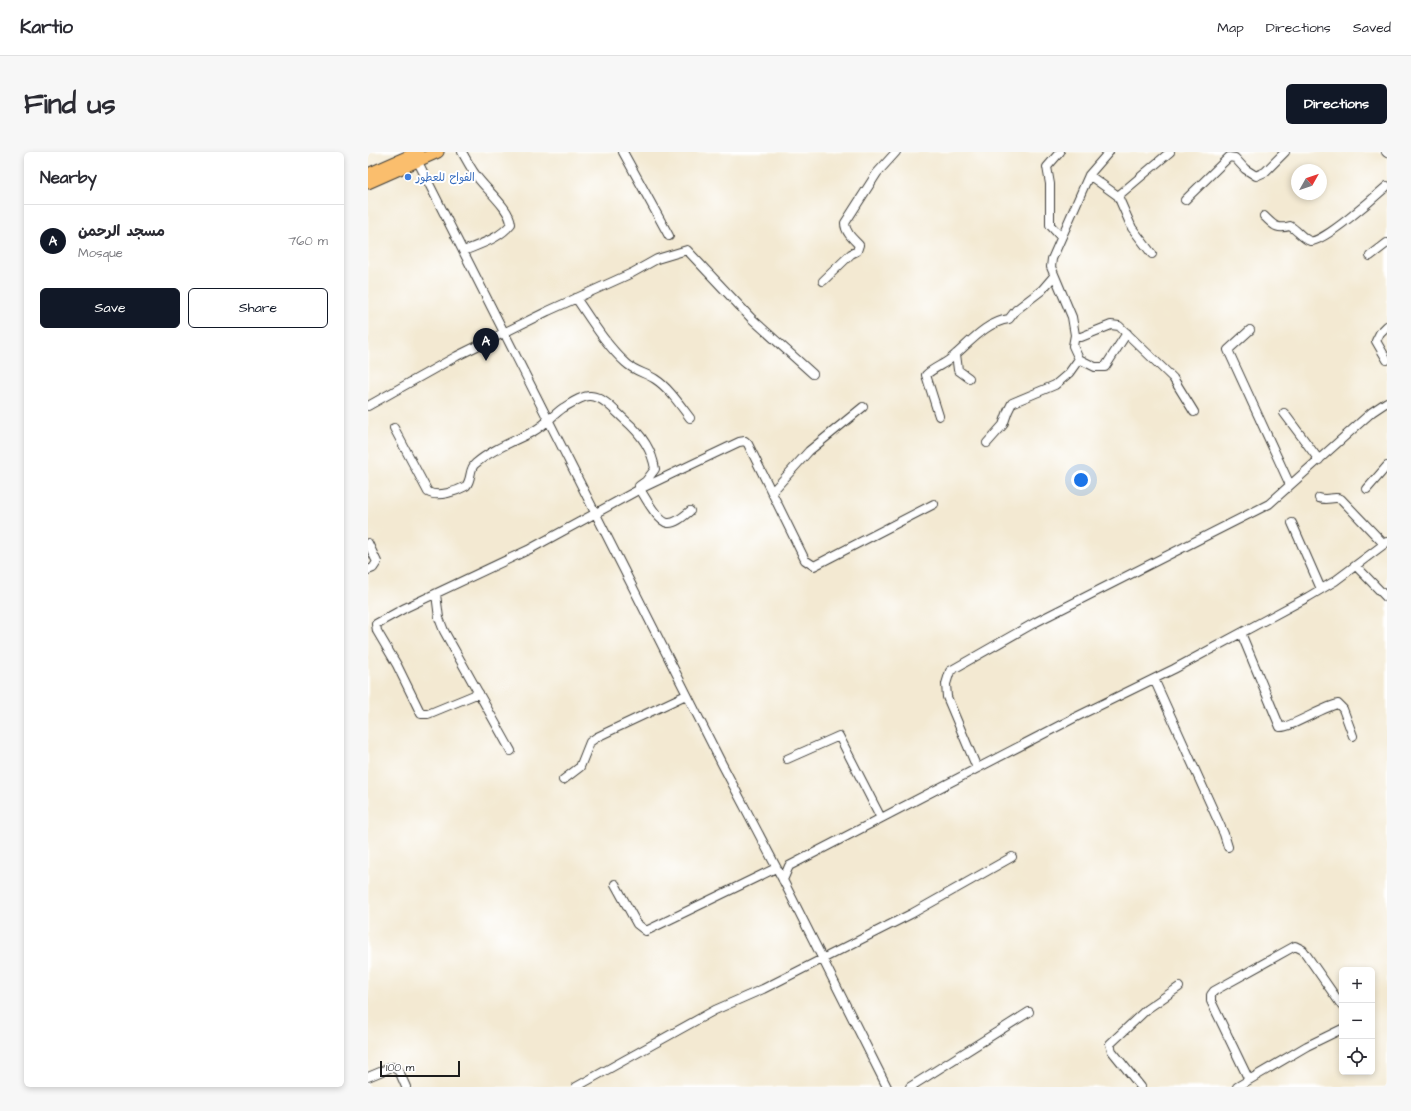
<!DOCTYPE html>
<html lang="en">
<head>
<meta charset="utf-8">
<style>
  :root { --surface:#fff; --page:#f7f7f7; --text:#2b2b33; --muted:#7c7c81; --line:#e1e1e2; --accent:#111827 }
  body { margin:0; font-family:"Architects Daughter","Playpen Sans Arabic",sans-serif; background:var(--page); color:var(--text) }
  .controls { position:absolute; right:12px; bottom:12px; display:grid; overflow:hidden; border-radius:6px; box-shadow:0 2px 6px #0003 }
  .controls button { width:36px; height:36px; display:grid; place-items:center; padding:0; border:0; border-bottom:1px solid var(--line); background:var(--surface); color:var(--text); font:20px sans-serif }
  .compass { position:absolute; left:923px; top:12px; width:36px; height:36px; border-radius:50%; background:var(--surface); box-shadow:0 2px 6px #0003; rotate:50deg }
  .scale { position:absolute; left:12px; bottom:10px; width:80px; box-sizing:border-box; padding-left:4px; border:2px solid #1c1c1c; border-top:0; font-size:11px; line-height:14px; white-space:nowrap; color:#1c1c1c; -webkit-text-stroke:3px #fff; paint-order:stroke }
  .you { position:absolute; left:713px; top:328px; width:14px; height:14px; margin:-10px; border:3px solid #fff; border-radius:50%; background:#1a73e8; box-shadow:0 0 0 6px #1a73e833 }
  .badge { display:grid; place-items:center; width:26px; height:26px; border-radius:50%; background:var(--accent); color:#fff; font-size:13px; font-weight:700 }
  .pin { position:absolute; translate:-50% -33px; filter:drop-shadow(0 1px 2px #0008) }
  .pin::after { content:''; position:absolute; top:21px; width:14px; height:12px; background:inherit; clip-path:polygon(0 0,100% 0,50% 100%) }
  .list { margin:0; padding:0; list-style:none }
  h2 { display:flex; justify-content:space-between; align-items:center; height:52px; margin:0; padding:0 16px; font-size:17px }
  h2 small { font-size:13px; font-weight:400; color:var(--muted) }
  .list li { display:grid; grid-template-columns:26px 1fr auto; gap:12px; align-items:center; box-sizing:border-box; height:72px; padding:0 16px; border-top:1px solid var(--line) }
  .list b { display:block; font-size:15px; white-space:nowrap }
  .list p { margin:0; font-size:13px; white-space:nowrap; color:var(--muted) }
  .list em { font-size:13px; font-style:normal; color:var(--muted) }
  .actions { display:flex; gap:8px; padding:12px 16px }
  .actions a { flex:1; padding:9px 0; border:1px solid var(--accent); border-radius:6px; text-align:center; font-size:14px; color:var(--accent) }
  .actions .main { background:var(--accent); color:#fff }
  .icon { flex:none; width:22px; height:22px; fill:none; stroke:currentColor; stroke-width:2; stroke-linecap:round; stroke-linejoin:round }
  .map { position:relative; flex:none; width:1019px; height:935px; overflow:hidden; border-radius:6px }
  header { display:flex; align-items:center; gap:24px; box-sizing:border-box; height:56px; padding:0 20px; background:var(--surface); border-bottom:1px solid var(--line) }
  header strong { font-size:19px }
  nav { display:flex; gap:22px; margin-inline-start:auto; font-size:14px }
  .intro { display:flex; align-items:center; justify-content:space-between; box-sizing:border-box; height:96px; padding:0 24px }
  h1 { margin:0; font-size:28px }
  .button { padding:10px 18px; border-radius:6px; background:var(--accent); color:#fff; font-size:14px; font-weight:700 }
  main { display:flex; gap:24px; padding:0 24px }
  aside { flex:1; background:var(--surface); border-radius:6px; box-shadow:0 2px 6px #0003 }
  .map>svg:first-child { display:block }
</style>
</head>
<body>
<header>
<strong>Kartio</strong>
<nav><a>Map</a><a>Directions</a><a>Saved</a></nav>
</header>
<div class="intro"><h1>Find us</h1><a class="button">Directions</a></div>
<main>
<aside>
<h2>Nearby<small></small></h2>
<ul class="list">
<li><span class="badge">A</span><div><b>مسجد الرحمن</b><p>Mosque</p></div><em>760 m</em></li>
</ul>
<div class="actions"><a class="main">Save</a><a>Share</a></div>
</aside>
<div class="map">
<svg width="1019" height="935" viewBox="0 0 1019 935">
  <rect width="100%" height="100%" fill="#fff"/>
  <filter id="ink" filterUnits="userSpaceOnUse"><feTurbulence type="fractalNoise" baseFrequency=".025" numOctaves="2"/><feDisplacementMap in="SourceGraphic" scale="8" xChannelSelector="R" yChannelSelector="G"/><feConvolveMatrix kernelMatrix="1 2 1 2 8 2 1 2 1" color-interpolation-filters="sRGB"/></filter>
  <filter id="wash" filterUnits="userSpaceOnUse"><feTurbulence type="fractalNoise" baseFrequency=".012" numOctaves="4" result="noise"/><feDisplacementMap in="SourceGraphic" scale="16" xChannelSelector="R" yChannelSelector="G"/><feGaussianBlur stdDeviation="0.9" result="paint"/><feColorMatrix in="noise" values="0 0 0 0 0 0 0 0 0 0 0 0 0 0 0 0 0 1.4 0 .05"/><feComposite in="paint" operator="in"/></filter>
  <g filter="url(#wash)">
    <rect width="100%" height="100%" fill="#f3e9d2"/>
  </g>
  <g filter="url(#ink)">
    <g fill="none" stroke-linecap="round" stroke-linejoin="round">
      <defs>
        <path id="minor" d="M 94,0 C 98,7 102,15 107,22 C 116,36 142,56 143,72 C 131,87 112,92 96,99
          M 255,0 L 301,84
          M 692,0 L 679,15 L 682,32 L 682,73 L 693,85
          M 1018,0 L 1019,1
          M 47,4 L 354,612 L 415,728 L 519,935
          M 721,23 L 750,44 L 764,76 L 784,102
          M 750,44 L 802,0
          M 817,48 L 861,5 L 867,6 L 877,17 L 888,24 L 897,20 L 917,0
          M 896,64 C 906,73 908,78 922,74 C 929,78 935,87 942,89 C 954,92 1008,44 1019,34
          M 1002,104 L 1019,91
          M 455,129 L 483,102 L 489,99 L 491,93 C 485,87 477,80 477,71 L 509,21 L 528,0
          M 208,146 C 223,168 238,193 258,211 C 266,219 278,221 287,227 C 301,236 312,253 322,266
          M 1019,174 L 1012,181 L 1008,189 L 1019,208
          M 882,178 L 860,198 L 922,333
          M 707,183 L 709,185 L 713,185 L 743,173 L 751,174 L 805,226 L 826,260
          M 588,202 L 590,218 L 601,226
          M 711,207 L 727,215 L 737,215 L 759,181
          M 0,254 L 89,204 L 180,159 L 264,121 L 289,107 L 319,98 L 383,166 L 445,222
          M 916,261 L 951,308
          M 571,264 L 558,223 C 564,217 574,213 581,208 C 600,193 617,170 641,167 L 648,158 L 674,138 L 686,124
          M 26,276 L 60,340 C 70,346 89,339 98,334 C 104,327 101,317 107,312 C 124,297 147,289 166,279 C 177,273 185,263 195,256 C 202,252 215,243 223,244 C 236,245 248,260 257,268 C 272,281 284,297 287,317 L 278,329 L 271,334
          M 619,291 L 635,273 L 640,259 L 644,251 L 687,233 L 701,221 L 711,207 L 705,194 L 707,183 L 704,165 L 683,115 L 684,107 L 721,23 L 741,0
          M 272,337 C 277,345 290,370 300,371 C 307,372 316,364 322,359
          M 999,337 L 1019,314
          M 404,340 L 441,299 L 495,255
          M 951,346 C 959,349 966,344 973,347 L 1016,392
          M 924,371 L 953,437
          M 0,391 L 9,410 L 5,416 L 0,418
          M 988,414 L 1019,446
          M 68,442 L 71,466 L 76,479 L 143,599
          M 873,481 L 912,575 C 920,577 957,554 970,552 L 975,557 L 985,584
          M 786,527 L 856,682 L 860,695
          M 111,541 L 60,562 L 53,562 L 29,513 L 9,479 L 8,472 L 37,456 L 162,397 L 272,337 L 371,290 L 377,289 L 380,292 L 437,408 L 446,414 L 566,352
          M 419,607 L 471,584 L 513,666
          M 609,616 L 579,545 L 578,532 L 582,519 L 668,470 L 901,352 L 1004,260 L 1019,250
          M 195,628 L 212,615 L 222,590 L 229,585 L 318,543
          M 415,728 L 421,714 L 708,565 L 806,517 L 940,445 L 967,429 L 1019,390
          M 247,732 L 269,772 L 278,779 L 408,716
          M 0,925 L 24,915 L 31,919 L 38,935
          M 881,928 L 843,849 L 843,843 L 846,839 L 927,794 L 935,798 L 974,854
          M 208,935 L 347,858 L 395,837 L 543,762 L 644,705
          M 542,935 L 661,860
          M 773,935 L 744,899 L 742,892 L 779,857 L 811,835
          M 869,935 L 939,894 L 974,877"/>
        <path id="highway" d="M 0,22 L 50,0
          M 0,31 L 70,0"/>
      </defs>
      <use href="#minor" stroke="#3c3b37" stroke-width="10"/>
      <use href="#highway" stroke="#3c3b37" stroke-width="13"/>
      <use href="#minor" stroke="#fff" stroke-width="8"/>
      <use href="#highway" stroke="#fabe6d" stroke-width="11"/>
    </g>
  </g>
  <circle fill="#3f7fe0" stroke="#fff" stroke-width="1.5" cx="40" cy="25" r="4"/>
  <g text-anchor="middle" stroke-width="4" stroke-linejoin="round" paint-order="stroke">
    <g font-size="11" fill="#366cbe" stroke="#fff" text-anchor="start">
      <text x="48" y="29">الفواح للعطور</text>
    </g>
  </g>
</svg>
<div class="controls">
<button>+</button>
<button>−</button>
<button><svg class="icon" aria-label="locate" viewBox="0 0 24 24"><circle cx="12" cy="12" r="6"/><path d="M12 2v4M12 18v4M2 12h4M18 12h4"/></svg></button>
</div>
<svg class="compass" viewBox="-18 -18 36 36"><path d="M0-13l5 13h-10z" fill="#e53935"/><path d="M0 13l5-13h-10z" fill="#7c7c81"/></svg>
<div class="scale">100 m</div>
<div class="you"></div>
<div class="pin badge" style="left:118px;top:209px">A</div>
</div>
</main>
</body>
</html>
